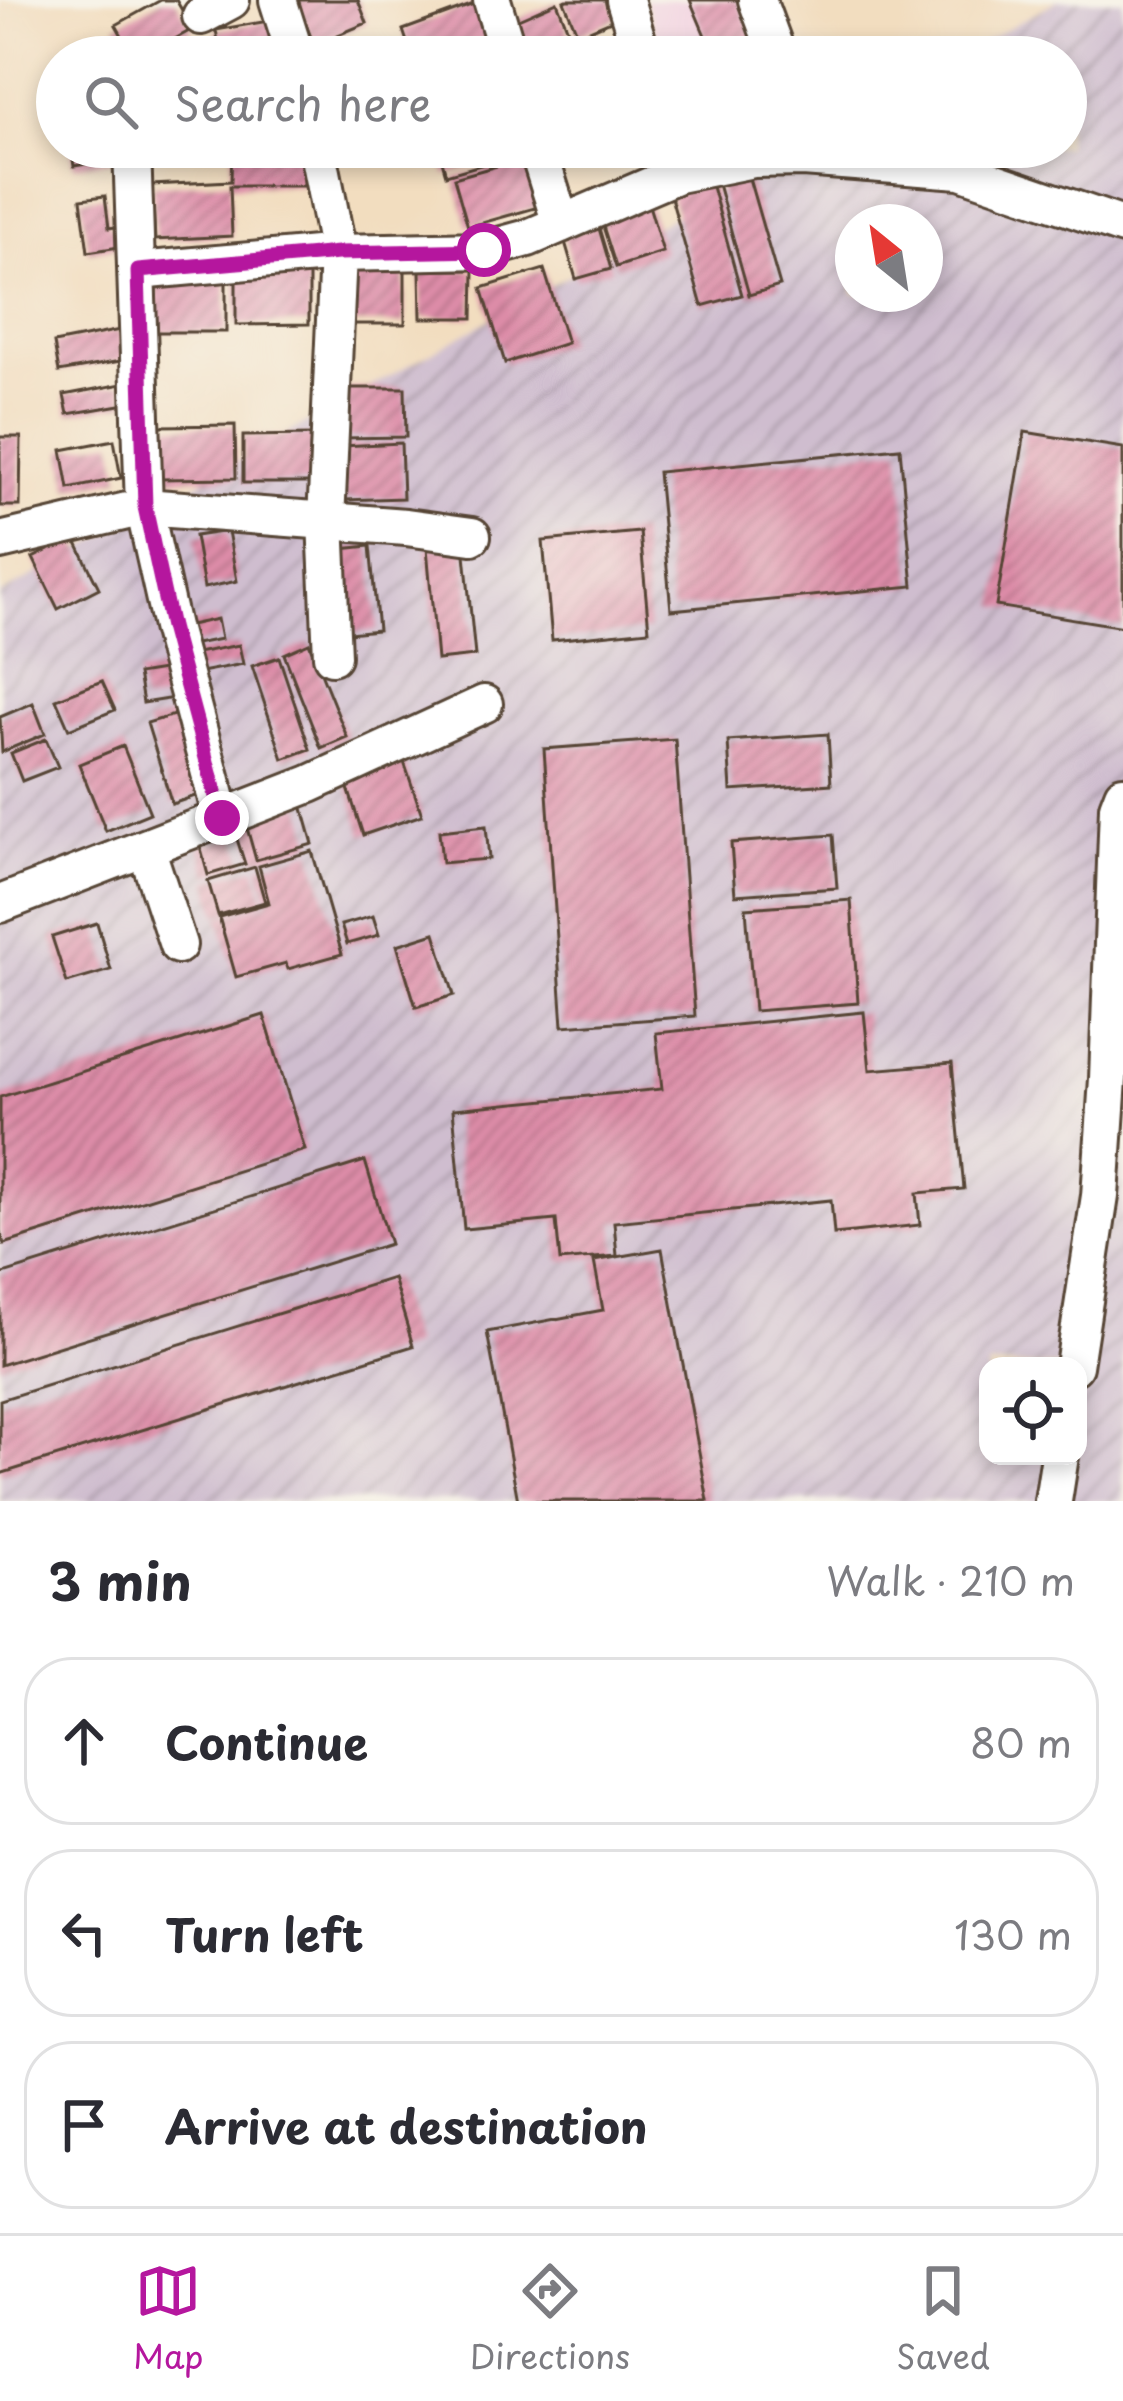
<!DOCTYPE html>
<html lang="en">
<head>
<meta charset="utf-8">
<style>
  :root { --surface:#fff; --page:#f7f7f7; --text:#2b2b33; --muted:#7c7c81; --line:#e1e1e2; --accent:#b5179e }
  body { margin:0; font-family:"Playpen Sans",sans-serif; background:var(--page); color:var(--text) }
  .controls { position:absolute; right:36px; bottom:36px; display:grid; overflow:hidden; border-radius:24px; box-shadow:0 6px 18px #0003 }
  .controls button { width:108px; height:108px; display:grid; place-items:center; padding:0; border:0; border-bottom:3px solid var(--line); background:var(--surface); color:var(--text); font:60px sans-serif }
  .compass { position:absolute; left:835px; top:204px; width:108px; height:108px; border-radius:50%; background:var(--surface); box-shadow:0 6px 18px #0003; rotate:330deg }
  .stop { position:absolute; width:36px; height:36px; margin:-27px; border:9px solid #b5179e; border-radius:50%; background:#fff }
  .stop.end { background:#b5179e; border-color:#fff; box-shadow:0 3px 12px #0008 }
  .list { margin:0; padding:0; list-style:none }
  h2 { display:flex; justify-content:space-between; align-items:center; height:156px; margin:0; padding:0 48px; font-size:51px }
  h2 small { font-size:39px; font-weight:400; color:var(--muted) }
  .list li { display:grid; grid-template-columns:78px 1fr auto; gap:36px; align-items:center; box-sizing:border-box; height:168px; margin:0 24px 24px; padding:0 24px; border:3px solid var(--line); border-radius:48px }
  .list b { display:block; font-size:45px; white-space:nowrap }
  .list em { font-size:39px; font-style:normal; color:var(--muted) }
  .icon { flex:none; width:66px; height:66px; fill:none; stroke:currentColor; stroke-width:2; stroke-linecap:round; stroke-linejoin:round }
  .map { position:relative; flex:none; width:1123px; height:1501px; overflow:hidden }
  .search { position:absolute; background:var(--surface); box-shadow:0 6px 18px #0003; left:36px; right:36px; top:36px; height:132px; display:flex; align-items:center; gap:30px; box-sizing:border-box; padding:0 42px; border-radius:66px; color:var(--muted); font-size:45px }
  .sheet { height:732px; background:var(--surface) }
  nav { display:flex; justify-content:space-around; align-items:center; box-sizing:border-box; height:168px; border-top:3px solid var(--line); background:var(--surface); font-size:33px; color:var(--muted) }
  nav a { display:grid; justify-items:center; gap:6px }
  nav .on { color:var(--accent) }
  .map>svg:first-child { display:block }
</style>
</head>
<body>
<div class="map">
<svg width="1123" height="1501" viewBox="0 0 1123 1501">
  <defs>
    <pattern id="industrial-furrows" width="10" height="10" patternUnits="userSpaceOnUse" patternTransform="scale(3)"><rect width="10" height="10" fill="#cfbdcf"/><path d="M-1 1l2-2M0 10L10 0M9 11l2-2" fill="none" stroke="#a99aa7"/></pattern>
    <pattern id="building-hatch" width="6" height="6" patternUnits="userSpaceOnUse" patternTransform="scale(3)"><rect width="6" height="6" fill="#dd8ca8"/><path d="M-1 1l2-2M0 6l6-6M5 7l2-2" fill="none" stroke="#b47388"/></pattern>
  </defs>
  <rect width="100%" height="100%" fill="#f7f3e8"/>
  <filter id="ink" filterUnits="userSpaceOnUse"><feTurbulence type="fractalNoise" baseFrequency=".00833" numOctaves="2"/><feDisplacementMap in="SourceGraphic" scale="24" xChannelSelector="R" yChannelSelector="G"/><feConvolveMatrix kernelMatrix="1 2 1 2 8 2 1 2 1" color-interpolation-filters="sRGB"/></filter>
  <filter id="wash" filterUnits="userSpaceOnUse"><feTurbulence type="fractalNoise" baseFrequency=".004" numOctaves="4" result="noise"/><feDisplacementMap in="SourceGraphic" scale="48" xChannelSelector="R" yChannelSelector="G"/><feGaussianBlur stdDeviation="2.7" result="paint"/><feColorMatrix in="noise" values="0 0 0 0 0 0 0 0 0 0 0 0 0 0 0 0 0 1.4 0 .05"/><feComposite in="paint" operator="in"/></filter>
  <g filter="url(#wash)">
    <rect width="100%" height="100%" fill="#f2ddbf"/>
    <path fill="#f2cfe1" d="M 645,0 L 750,0 L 769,57 L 663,57 Z"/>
    <path fill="url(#industrial-furrows)" fill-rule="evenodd" d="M 1058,0 L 1123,0 L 1123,1501 L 0,1501 L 0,595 L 797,147 L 1066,147 L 1066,57 L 957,57 ZM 853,222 L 925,222 L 925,294 L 853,294 ZM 988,1366 L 1078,1366 L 1078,1456 L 988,1456 Z"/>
    <g id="blocks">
      <path fill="url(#building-hatch)" d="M 161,0 L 176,0 L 193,29 L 142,57 L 134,57 L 116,25 Z
        M 300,0 L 358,0 L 367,23 L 314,45 L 297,1 Z
        M 567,0 L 611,0 L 618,18 L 578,35 L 564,1 Z
        M 690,0 L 737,0 L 758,48 L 737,57 L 714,57 Z
        M 482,1 L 494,35 L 435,57 L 412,57 L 403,30 Z
        M 557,2 L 570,35 L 529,52 L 516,20 Z
        M 280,19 L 286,57 L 221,57 L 216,30 Z
        M 71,147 L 124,147 L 125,158 L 74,166 Z
        M 232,147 L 305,147 L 304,186 L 230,186 L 232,236 L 155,240 L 152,185 L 231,181 Z
        M 337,147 L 411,147 L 411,150 L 337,157 Z
        M 438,147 L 521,147 L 523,153 L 446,175 Z
        M 529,157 L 542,206 L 468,227 L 454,178 Z
        M 748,175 L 780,286 L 749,295 L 718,184 Z
        M 711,183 L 742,295 L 702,306 L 670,194 Z
        M 105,196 L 109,228 L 122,226 L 125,246 L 88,252 L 81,199 Z
        M 648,202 L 663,252 L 616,267 L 600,217 Z
        M 598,225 L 611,269 L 576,279 L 563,235 Z
        M 338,269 L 405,269 L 405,324 L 339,324 Z
        M 544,269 L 567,343 L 505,363 L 482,288 Z
        M 420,270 L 474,270 L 473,318 L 421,318 Z
        M 309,273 L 309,324 L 236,325 L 236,274 Z
        M 226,277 L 226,332 L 156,332 L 156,278 Z
        M 120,330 L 126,360 L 59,372 L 54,343 Z
        M 122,384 L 126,404 L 68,414 L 64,395 Z
        M 342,388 L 405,388 L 406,437 L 341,438 Z
        M 235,425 L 236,478 L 159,479 L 160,426 Z
        M 1025,432 L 1123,448 L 1123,627 L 996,606 Z
        M 314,435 L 314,483 L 243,483 L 243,436 Z
        M 0,437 L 21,437 L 20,506 L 0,506 Z
        M 114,440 L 121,478 L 69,489 L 62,450 Z
        M 401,443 L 403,498 L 344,500 L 342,446 Z
        M 900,448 L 913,586 L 671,610 L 658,472 Z
        M 228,531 L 237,581 L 204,588 L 195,536 Z
        M 640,532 L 649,630 L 552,640 L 543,541 Z
        M 74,537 L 99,588 L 58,609 L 33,558 Z
        M 464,544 L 475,656 L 437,660 L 427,548 Z
        M 370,546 L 378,630 L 339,634 L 331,550 Z
        M 217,619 L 221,639 L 185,646 L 181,627 Z
        M 309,643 L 347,737 L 321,748 L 284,654 Z
        M 239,645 L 243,664 L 190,674 L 186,655 Z
        M 279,657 L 310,749 L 283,759 L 252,666 Z
        M 169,669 L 174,698 L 143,703 L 138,674 Z
        M 102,681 L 115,710 L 69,729 L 56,699 Z
        M 33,703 L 45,734 L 2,752 L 0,717 Z
        M 177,714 L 201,794 L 172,804 L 147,723 Z
        M 828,734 L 831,784 L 731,791 L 728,741 Z
        M 46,739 L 58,767 L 22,781 L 11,753 Z
        M 675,739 L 695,1016 L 563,1026 L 544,749 Z
        M 123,746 L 150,813 L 106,831 L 79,764 Z
        M 403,759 L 422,815 L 363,835 L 345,779 Z
        M 302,805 L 313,844 L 256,860 L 245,821 Z
        M 486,826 L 489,859 L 442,863 L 439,831 Z
        M 833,835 L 837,888 L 735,895 L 731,843 Z
        M 236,836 L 245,864 L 208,875 L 200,846 Z
        M 312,851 L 342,954 L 288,969 L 286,963 L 236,977 L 219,917 L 269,903 L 259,866 Z
        M 255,867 L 265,902 L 218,915 L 208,881 Z
        M 851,900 L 858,1003 L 754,1011 L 746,908 Z
        M 373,916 L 379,935 L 347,944 L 341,925 Z
        M 97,923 L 111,970 L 67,983 L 52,937 Z
        M 435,933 L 454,995 L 416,1007 L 397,945 Z
        M 864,1012 L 870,1070 L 952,1063 L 964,1189 L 917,1193 L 920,1225 L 834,1234 L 831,1200 L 614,1222 L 617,1256 L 560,1261 L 556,1220 L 464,1229 L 453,1109 L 662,1089 L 656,1033 Z
        M 264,1015 L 305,1150 L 4,1244 L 0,1231 L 0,1097 Z
        M 365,1161 L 390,1244 L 0,1365 L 0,1275 Z
        M 662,1249 L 708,1501 L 518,1501 L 487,1332 L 603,1310 L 594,1261 Z
        M 393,1278 L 413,1346 L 0,1474 L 0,1400 Z"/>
    </g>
  </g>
  <g filter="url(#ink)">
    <use href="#blocks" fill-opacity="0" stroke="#564536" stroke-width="3"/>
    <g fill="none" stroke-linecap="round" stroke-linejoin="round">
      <defs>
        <path id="minor" d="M 278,0 L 296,57
          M 492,0 L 509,57
          M 625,0 L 642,57
          M 757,0 L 778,57
          M 201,16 L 231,0
          M 132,147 L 144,507 L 171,627 L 222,818
          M 317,147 L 338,253 L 326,521 L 332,656
          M 537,147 L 561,224
          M 138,271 L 338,253 L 484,250 L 528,238 L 678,174 L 753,159 L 803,158 L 960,170 L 1123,226
          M 0,541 L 144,507 L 406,527 L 472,536
          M 146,848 L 178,945
          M 0,904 L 310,784 L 484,704
          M 1074,1366 L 1100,1196 L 1108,1079 L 1118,807 L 1123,794
          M 1053,1501 L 1060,1456"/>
      </defs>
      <use href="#minor" stroke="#564536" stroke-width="42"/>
      <use href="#minor" stroke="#fff" stroke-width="36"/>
    </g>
  </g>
  <g fill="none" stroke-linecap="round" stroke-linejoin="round" filter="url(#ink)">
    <path stroke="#b5179e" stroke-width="15" d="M 222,818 L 171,627 L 145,507 L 138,271 L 338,253 L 484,250"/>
  </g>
</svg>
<div class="controls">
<button><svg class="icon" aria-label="locate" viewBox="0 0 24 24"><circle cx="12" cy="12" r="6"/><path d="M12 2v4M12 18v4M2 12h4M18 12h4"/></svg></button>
</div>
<svg class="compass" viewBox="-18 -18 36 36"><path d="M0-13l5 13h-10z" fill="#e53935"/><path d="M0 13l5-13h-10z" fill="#7c7c81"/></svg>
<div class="stop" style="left:484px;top:250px"></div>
<div class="stop end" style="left:222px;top:818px"></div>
<div class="search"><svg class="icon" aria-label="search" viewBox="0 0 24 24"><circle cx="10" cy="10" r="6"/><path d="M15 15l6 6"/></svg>Search here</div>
</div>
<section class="sheet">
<h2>3 min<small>Walk · 210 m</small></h2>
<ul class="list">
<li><svg class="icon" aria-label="ahead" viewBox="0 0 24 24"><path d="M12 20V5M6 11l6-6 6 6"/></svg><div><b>Continue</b></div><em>80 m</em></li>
<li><svg class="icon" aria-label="left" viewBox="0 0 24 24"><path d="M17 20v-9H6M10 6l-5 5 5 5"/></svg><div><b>Turn left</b></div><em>130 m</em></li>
<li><svg class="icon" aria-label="arrive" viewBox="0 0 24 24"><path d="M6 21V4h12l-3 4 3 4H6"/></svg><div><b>Arrive at destination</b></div></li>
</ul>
</section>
<nav>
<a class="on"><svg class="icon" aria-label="map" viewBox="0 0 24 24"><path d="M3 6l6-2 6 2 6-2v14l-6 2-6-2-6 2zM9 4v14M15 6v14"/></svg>Map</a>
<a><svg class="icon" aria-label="directions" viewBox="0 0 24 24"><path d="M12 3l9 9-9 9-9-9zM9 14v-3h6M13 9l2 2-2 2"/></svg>Directions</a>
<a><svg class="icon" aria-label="saved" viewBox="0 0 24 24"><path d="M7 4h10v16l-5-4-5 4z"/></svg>Saved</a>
</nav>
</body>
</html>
